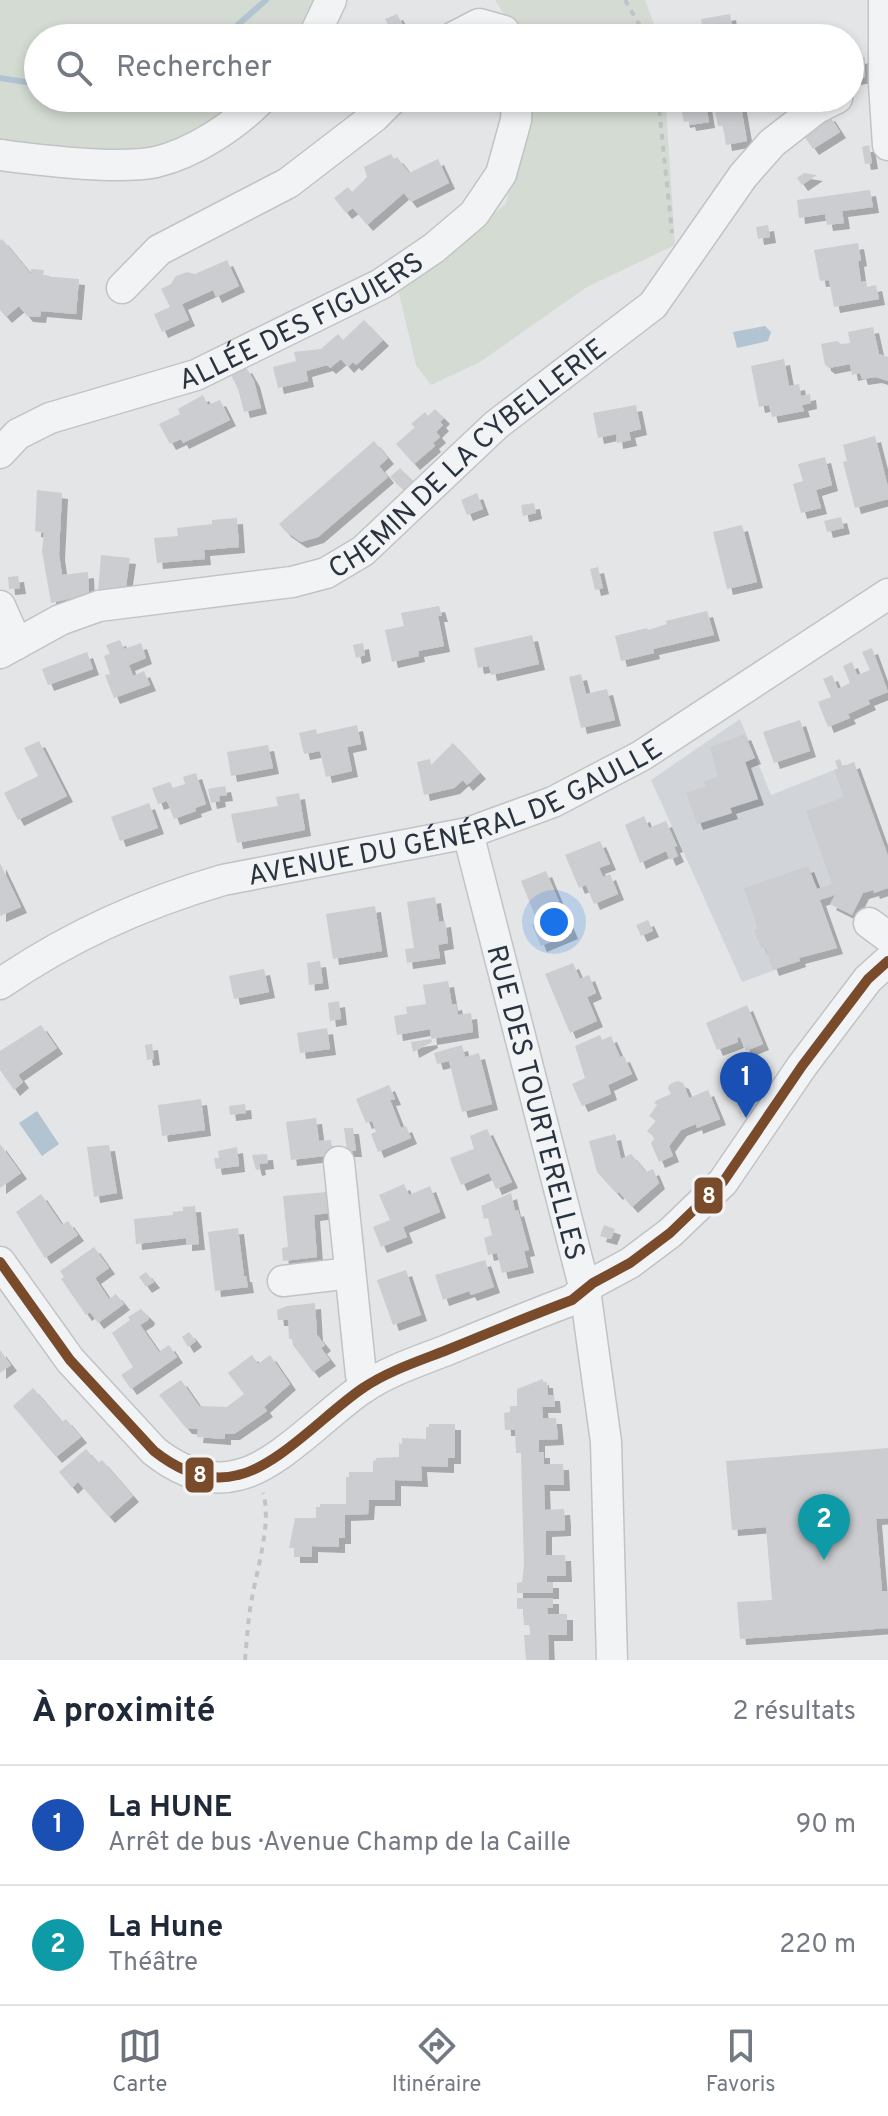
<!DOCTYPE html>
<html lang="fr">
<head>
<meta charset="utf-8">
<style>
  :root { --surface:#fff; --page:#f6f6f7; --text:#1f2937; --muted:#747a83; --line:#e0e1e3; --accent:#6b727b }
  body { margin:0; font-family:Overpass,sans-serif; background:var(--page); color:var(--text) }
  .you { position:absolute; left:554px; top:922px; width:28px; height:28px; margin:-20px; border:6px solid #fff; border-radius:50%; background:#1a73e8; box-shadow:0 0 0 12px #1a73e833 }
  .badge { display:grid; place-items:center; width:52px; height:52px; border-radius:50%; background:var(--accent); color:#fff; font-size:26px; font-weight:700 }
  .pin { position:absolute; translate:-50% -66px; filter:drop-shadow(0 2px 4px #0008) }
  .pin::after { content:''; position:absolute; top:42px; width:28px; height:24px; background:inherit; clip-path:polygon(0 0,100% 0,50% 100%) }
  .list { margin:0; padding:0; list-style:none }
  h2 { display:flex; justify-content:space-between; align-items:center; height:104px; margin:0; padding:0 32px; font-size:34px }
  h2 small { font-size:26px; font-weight:400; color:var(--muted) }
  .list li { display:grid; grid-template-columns:52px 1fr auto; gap:24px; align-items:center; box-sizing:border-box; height:120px; padding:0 32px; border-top:2px solid var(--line) }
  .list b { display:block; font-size:30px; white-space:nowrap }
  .list p { margin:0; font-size:26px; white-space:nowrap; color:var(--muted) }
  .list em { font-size:26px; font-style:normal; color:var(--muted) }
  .icon { flex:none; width:44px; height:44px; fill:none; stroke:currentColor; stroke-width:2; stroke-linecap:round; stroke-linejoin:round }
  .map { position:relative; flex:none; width:888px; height:1660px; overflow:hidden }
  .search { position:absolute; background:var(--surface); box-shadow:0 4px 12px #0003; left:24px; right:24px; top:24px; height:88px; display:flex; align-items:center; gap:20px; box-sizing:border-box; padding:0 28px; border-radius:44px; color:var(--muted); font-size:30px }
  .sheet { height:344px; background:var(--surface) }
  nav { display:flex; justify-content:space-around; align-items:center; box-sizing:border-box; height:112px; border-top:2px solid var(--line); background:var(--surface); font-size:22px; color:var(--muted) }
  nav a { display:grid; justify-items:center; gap:4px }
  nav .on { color:var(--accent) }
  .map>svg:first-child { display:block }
</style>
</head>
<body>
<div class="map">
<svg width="888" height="1660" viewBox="0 0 888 1660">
  <defs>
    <filter id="shadow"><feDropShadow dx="6" dy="6" stdDeviation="0" flood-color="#0004"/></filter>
  </defs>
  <rect width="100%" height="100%" fill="#e3e5e7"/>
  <path fill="#d1d5da" d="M 740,719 L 771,795 L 854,762 L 888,856 L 888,888 L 874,893 L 872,890 L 863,893 L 852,915 L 830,904 L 834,895 L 821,900 L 837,948 L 799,958 L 800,961 L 742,982 L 651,780 Z"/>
  <path fill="#d4dbd3" d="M 0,0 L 342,0 L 324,38 L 38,38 L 38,98 L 280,98 L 232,144 L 163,172 L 0,164 Z
    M 495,0 L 645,0 L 659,38 L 519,38 Z
    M 530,98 L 681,98 L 666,108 L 675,245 L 587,287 L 480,362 L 431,385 L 416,365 L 398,289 L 506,204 Z"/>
  <path fill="#b2c4d1" d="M 765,326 L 771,332 L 768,341 L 737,348 L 733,332 Z
    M 37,1111 L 59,1144 L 42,1156 L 19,1123 Z"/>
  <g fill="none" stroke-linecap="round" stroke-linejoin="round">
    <path stroke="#b2c4d1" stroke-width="6" d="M 223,38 L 266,0
      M 0,78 L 38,84"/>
  </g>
  <path fill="#cbcdd0" filter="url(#shadow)" d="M 397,14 L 404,27 L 400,30 L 408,38 L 386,38 L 392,32 L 385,19 Z
    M 730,14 L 734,38 L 691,38 L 690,33 L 703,31 L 701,19 Z
    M 865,57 L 865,77 L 850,80 L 850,59 Z
    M 740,101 L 747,141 L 726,145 L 723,126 L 718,126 L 714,106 Z
    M 706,104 L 709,122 L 690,125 L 689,121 L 684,122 L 681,107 Z
    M 829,115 L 840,132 L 813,149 L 802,133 Z
    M 869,145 L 872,163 L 865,164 L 862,147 Z
    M 391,154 L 394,159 L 397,157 L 409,173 L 438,159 L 449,183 L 411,202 L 404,193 L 367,225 L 353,208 L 346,213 L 334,198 L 348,187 L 352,192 L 367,177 L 364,167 Z
    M 804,173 L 817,175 L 802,185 L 797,178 Z
    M 870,190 L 873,207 L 842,211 L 844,223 L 827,225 L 825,214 L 799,218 L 797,200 Z
    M 768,225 L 770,237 L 758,239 L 756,227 Z
    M 2,239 L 31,274 L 31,269 L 44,270 L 43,276 L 79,279 L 76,314 L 41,311 L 40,317 L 27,316 L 19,306 L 6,317 L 0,310 L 0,241 Z
    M 858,243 L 861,260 L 858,261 L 861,282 L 866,281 L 867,287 L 876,285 L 879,299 L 834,307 L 829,280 L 820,281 L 814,250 Z
    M 227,260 L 239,286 L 216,297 L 213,290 L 182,304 L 189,320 L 162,332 L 154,314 L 170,307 L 161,289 L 171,284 L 176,276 L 187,272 L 195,274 Z
    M 364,320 L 383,340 L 356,365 L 353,362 L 348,367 L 341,359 L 330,368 L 327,365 L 306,371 L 308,381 L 278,388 L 273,367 L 296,361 L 294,352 L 321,349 L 338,334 L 343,340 Z
    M 873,327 L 879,354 L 888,357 L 888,381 L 876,377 L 862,379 L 860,373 L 852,375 L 850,364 L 829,368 L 825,365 L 821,344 L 837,341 L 841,344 L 850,343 L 848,332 Z
    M 784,359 L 789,386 L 799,384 L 801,396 L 810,394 L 811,403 L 802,405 L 804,411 L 772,417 L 769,405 L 759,407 L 751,366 Z
    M 246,367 L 254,381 L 261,408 L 244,412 L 238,389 L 231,375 Z
    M 203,395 L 208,405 L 220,400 L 230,420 L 183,443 L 181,439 L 170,444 L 159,424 L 180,414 L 178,409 Z
    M 636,405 L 641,429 L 629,432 L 631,440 L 617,443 L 616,434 L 598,438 L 593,413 Z
    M 435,409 L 444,418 L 440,422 L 443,425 L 436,432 L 440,437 L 433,443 L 435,446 L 414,464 L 396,444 L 415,427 L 411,424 L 425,412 L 428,416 Z
    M 875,436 L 888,487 L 888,499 L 855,508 L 843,462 L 847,461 L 843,445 Z
    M 374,441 L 388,458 L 379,466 L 388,477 L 318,537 L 301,542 L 285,531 L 279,524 Z
    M 825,457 L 832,485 L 816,490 L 821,508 L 801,513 L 793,484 L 803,481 L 798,464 Z
    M 400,468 L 414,482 L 405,491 L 390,477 Z
    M 37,490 L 62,493 L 59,554 L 62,575 L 88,572 L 89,594 L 51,603 L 42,551 L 44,533 L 35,531 Z
    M 477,493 L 483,509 L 467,515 L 461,500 Z
    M 534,503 L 536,513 L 523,516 L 521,505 Z
    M 841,517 L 844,528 L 827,532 L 824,521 Z
    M 237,518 L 239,547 L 204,550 L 205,559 L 157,563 L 154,538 L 178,536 L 177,528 L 212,524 L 212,520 Z
    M 742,525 L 757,582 L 727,589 L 713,532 Z
    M 101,555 L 130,558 L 126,586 L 98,592 Z
    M 598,567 L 603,588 L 595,590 L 590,569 Z
    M 18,576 L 20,588 L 9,589 L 8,577 Z
    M 439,606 L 442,616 L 438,616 L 444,646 L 418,651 L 419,656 L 392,662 L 385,630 L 404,626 L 401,613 Z
    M 707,611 L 714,635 L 653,649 L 654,653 L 621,661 L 615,636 L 647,628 L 648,630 L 667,624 L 666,621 Z
    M 532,635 L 539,664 L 491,675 L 489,666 L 478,668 L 474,648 Z
    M 120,640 L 124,649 L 141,643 L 146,658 L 129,665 L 133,676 L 144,671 L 150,685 L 114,698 L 105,675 L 110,674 L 104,656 L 110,654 L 106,645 Z
    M 363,643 L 365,655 L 356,658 L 353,645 Z
    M 872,648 L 888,692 L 868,700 L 870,704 L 848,714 L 850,718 L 828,727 L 818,702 L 831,697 L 823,679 L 832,675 L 838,689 L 850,683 L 843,666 L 852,662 L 857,675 L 870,670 L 862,652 Z
    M 87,652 L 93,669 L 48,685 L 42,669 Z
    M 581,674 L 586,694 L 607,689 L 615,720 L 581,728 L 569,677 Z
    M 800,720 L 810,751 L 774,763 L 763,732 Z
    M 357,725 L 361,744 L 347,747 L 352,771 L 326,777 L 320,751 L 304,754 L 299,733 L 316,729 L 317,734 Z
    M 745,734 L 755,758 L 745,762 L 758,799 L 730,808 L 732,813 L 697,824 L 686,793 L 706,786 L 704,781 L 718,777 L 710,747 Z
    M 39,741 L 67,796 L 18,820 L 4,793 L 38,776 L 24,748 Z
    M 453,743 L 480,773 L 467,785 L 463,780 L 454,788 L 424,795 L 417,762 L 430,759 L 431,765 Z
    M 268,745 L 273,768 L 231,776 L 227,752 Z
    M 840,759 L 843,767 L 854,762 L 888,856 L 888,888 L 874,893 L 873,890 L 863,893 L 852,915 L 830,904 L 835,895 L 820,900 L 837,948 L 799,958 L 800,961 L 773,970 L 765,947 L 761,948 L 754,930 L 758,929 L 744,888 L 808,866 L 817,889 L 832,884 L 806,811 L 844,797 L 834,770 L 838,769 L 835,761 Z
    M 196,773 L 206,804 L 195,808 L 196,811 L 174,819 L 167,801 L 158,804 L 152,788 L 170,782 L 173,788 L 185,784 L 183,777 Z
    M 225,786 L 227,795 L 219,796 L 220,801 L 211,803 L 208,789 Z
    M 299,793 L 305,830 L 237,843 L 231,814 L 278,806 L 276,797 Z
    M 149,803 L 158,828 L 120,841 L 111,817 Z
    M 644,816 L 649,828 L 666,821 L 677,846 L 674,847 L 678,856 L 670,860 L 666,851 L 640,863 L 625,825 Z
    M 600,841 L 610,864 L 599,868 L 603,877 L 610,874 L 618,894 L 594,904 L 586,885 L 579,888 L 565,855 Z
    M 0,863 L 21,907 L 0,916 Z
    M 546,871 L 572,933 L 541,946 L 532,925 L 538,923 L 521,881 Z
    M 435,897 L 439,922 L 445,921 L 448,943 L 438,945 L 440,958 L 407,963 L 405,949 L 414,948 L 407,902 Z
    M 375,906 L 382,951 L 333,959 L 326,914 Z
    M 648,920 L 653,931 L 641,936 L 636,925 Z
    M 320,961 L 323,983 L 309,985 L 307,963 Z
    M 573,963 L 580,979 L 589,975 L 596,993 L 587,997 L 597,1021 L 570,1033 L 545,974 Z
    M 264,969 L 269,992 L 234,999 L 229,976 Z
    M 448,981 L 452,1005 L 456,1004 L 458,1015 L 471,1013 L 473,1032 L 431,1039 L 432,1042 L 413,1052 L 411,1042 L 431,1039 L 430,1029 L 397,1035 L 394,1016 L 407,1014 L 406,1007 L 426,1004 L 423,985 Z
    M 339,1001 L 341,1019 L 330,1021 L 328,1003 Z
    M 747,1005 L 763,1044 L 746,1051 L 740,1037 L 737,1038 L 738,1042 L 717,1050 L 706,1023 Z
    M 41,1025 L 57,1048 L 18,1075 L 23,1082 L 14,1090 L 0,1070 L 0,1051 Z
    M 327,1028 L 330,1049 L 300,1053 L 297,1033 Z
    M 600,1035 L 602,1040 L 611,1036 L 620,1057 L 624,1056 L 632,1074 L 608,1085 L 611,1094 L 582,1106 L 572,1084 L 585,1078 L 575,1046 Z
    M 152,1044 L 154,1059 L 147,1060 L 145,1045 Z
    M 462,1045 L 465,1057 L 479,1053 L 492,1104 L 462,1112 L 449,1061 L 437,1064 L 434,1053 Z
    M 678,1081 L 683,1083 L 689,1098 L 708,1090 L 720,1119 L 697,1128 L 696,1124 L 681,1130 L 669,1146 L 673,1156 L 659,1162 L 651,1143 L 655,1138 L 647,1131 L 656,1121 L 649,1116 L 657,1105 L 654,1103 L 657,1100 L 671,1094 L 668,1088 L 670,1084 Z
    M 389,1085 L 395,1099 L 390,1100 L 401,1128 L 406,1126 L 411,1138 L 378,1152 L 371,1134 L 376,1132 L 372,1121 L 366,1123 L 356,1099 Z
    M 201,1099 L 205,1130 L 162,1136 L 158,1105 Z
    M 245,1104 L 246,1113 L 230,1115 L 229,1106 Z
    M 316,1118 L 319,1141 L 331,1140 L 333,1155 L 291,1160 L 286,1122 Z
    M 344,1128 L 353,1128 L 356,1151 L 347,1151 Z
    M 487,1129 L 512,1182 L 496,1189 L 489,1173 L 461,1185 L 450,1158 L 474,1149 L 470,1136 Z
    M 615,1134 L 621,1159 L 631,1154 L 646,1172 L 653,1169 L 659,1183 L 632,1207 L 619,1192 L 617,1194 L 597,1172 L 589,1141 Z
    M 0,1144 L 21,1173 L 0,1188 Z
    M 109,1145 L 117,1193 L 94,1197 L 87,1147 Z
    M 237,1147 L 239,1166 L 216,1169 L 214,1158 L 219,1158 L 218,1151 Z
    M 267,1154 L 268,1163 L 259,1164 L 260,1169 L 256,1170 L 252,1155 Z
    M 404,1184 L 409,1195 L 430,1186 L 440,1212 L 403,1227 L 407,1237 L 381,1247 L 373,1227 L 390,1220 L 379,1195 Z
    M 327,1192 L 329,1213 L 314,1215 L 317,1257 L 283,1261 L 282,1248 L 288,1247 L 283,1196 Z
    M 511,1193 L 515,1211 L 518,1210 L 529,1250 L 524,1251 L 528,1267 L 502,1273 L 497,1253 L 488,1255 L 484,1238 L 492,1235 L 488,1218 L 484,1219 L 481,1206 Z
    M 41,1194 L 62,1225 L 68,1221 L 78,1235 L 45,1258 L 16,1212 Z
    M 195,1206 L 199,1244 L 186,1245 L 186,1238 L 136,1244 L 134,1219 L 173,1215 L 173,1212 L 183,1211 L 183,1207 Z
    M 604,1225 L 615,1229 L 611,1239 L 600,1236 Z
    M 238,1228 L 244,1276 L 246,1276 L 248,1287 L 215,1291 L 208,1232 Z
    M 94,1247 L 109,1268 L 95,1278 L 109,1299 L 116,1294 L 124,1304 L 98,1323 L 90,1312 L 86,1315 L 61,1279 L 64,1277 L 60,1271 Z
    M 485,1260 L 494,1287 L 471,1295 L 469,1291 L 443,1300 L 435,1275 Z
    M 406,1270 L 421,1315 L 393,1325 L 377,1280 Z
    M 146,1272 L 154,1282 L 146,1287 L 139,1277 Z
    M 315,1303 L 317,1335 L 325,1345 L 321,1348 L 330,1360 L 313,1372 L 293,1345 L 292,1339 L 289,1339 L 288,1320 L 278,1320 L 277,1310 L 287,1306 Z
    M 141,1309 L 149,1317 L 148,1320 L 140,1325 L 159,1352 L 169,1345 L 177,1357 L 131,1389 L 121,1375 L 133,1367 L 112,1333 L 130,1320 L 128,1317 Z
    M 189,1332 L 196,1341 L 188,1347 L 182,1337 Z
    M 0,1350 L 11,1365 L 0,1373 Z
    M 252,1355 L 258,1364 L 270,1355 L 290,1384 L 264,1407 L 267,1411 L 234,1434 L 225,1434 L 225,1439 L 197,1437 L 198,1429 L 186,1428 L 159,1395 L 181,1380 L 199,1406 L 227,1407 L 244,1394 L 228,1373 Z
    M 543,1379 L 543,1382 L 547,1382 L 548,1395 L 554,1395 L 555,1407 L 542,1407 L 543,1418 L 556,1418 L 558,1439 L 539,1440 L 539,1452 L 544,1452 L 544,1464 L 563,1464 L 564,1485 L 544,1485 L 545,1510 L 564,1509 L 565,1520 L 565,1530 L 546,1531 L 546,1555 L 565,1555 L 566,1576 L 547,1576 L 547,1582 L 553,1582 L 553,1593 L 517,1593 L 517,1583 L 522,1582 L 524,1566 L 521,1453 L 516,1453 L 515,1430 L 505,1430 L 504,1413 L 510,1412 L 510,1406 L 517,1406 L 517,1389 Z
    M 33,1388 L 62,1422 L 66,1419 L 81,1437 L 56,1457 L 13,1406 Z
    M 429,1424 L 455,1424 L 455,1458 L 448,1458 L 448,1467 L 421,1466 L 422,1481 L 395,1480 L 395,1500 L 369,1500 L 368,1514 L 345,1515 L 345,1538 L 339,1538 L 339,1547 L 312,1546 L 312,1557 L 294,1557 L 294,1548 L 289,1548 L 295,1518 L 316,1518 L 316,1507 L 320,1507 L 320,1504 L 346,1504 L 346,1477 L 349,1477 L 349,1472 L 373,1472 L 373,1461 L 376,1460 L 376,1458 L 399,1457 L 399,1443 L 402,1444 L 402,1438 L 426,1439 L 426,1427 L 429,1427 Z
    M 888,1448 L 888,1518 L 876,1519 L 882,1591 L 888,1591 L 888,1628 L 740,1639 L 737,1602 L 772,1600 L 766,1527 L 732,1530 L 726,1461 Z
    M 86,1449 L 98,1463 L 102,1460 L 133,1496 L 109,1517 L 78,1482 L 72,1488 L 59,1472 Z
    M 517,1598 L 553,1598 L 553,1608 L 547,1608 L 548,1614 L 567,1614 L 567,1635 L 548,1635 L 549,1660 L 526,1660 L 524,1635 L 530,1635 L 530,1625 L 524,1625 L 523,1609 L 517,1609 Z"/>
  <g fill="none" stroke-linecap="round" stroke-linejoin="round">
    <defs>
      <g id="minor">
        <path d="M 884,0 L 884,84 L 888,145"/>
        <path d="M 313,38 L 331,0"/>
        <path d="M 452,38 L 479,24 L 504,31 L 508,38"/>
        <path d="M 0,155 C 41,160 117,170 156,162 C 194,153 236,125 262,98"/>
        <path d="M 122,288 L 159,250 L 288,183 L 374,117 L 393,98"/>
        <path id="s1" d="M 0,453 L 18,434 L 50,418 L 196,375 L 381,284 L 434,248 L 474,214 L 501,174 L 516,120 L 517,98"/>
        <path d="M 0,606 L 17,644"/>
        <path id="s2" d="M 0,653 L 60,620 L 99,606 L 292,582 L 326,573 L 363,551 L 496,425 L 653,305 L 743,176 L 772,143 L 817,108 L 837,98"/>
        <path id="s3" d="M 468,833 L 585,1290 L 606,1442 L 612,1660"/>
        <path d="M 869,923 L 888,937"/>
        <path id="s4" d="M 0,984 C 68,937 144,903 223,880 L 468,833 L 553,802 L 641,756 L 888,594"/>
        <path d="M 339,1162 L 361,1375 L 365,1387"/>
        <path d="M 0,1262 L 70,1360 L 154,1451 C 178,1470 207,1483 238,1475 C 279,1466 327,1412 363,1388 C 388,1371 419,1361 447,1350 C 488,1333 530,1316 572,1300 L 593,1283 L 630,1263 L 670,1233 L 723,1182 L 802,1066 L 868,979 L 888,961"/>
        <path d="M 283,1281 L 350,1273"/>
      </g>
    </defs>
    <use href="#minor" stroke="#c1c3c5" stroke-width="33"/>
    <path stroke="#c1c4c7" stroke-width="4" stroke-dasharray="6 6" stroke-linecap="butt" d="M 625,0 L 647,38
      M 658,98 L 672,233
      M 245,1660 C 247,1639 248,1618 252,1598 C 257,1569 272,1522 263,1493"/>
    <use href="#minor" stroke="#f2f3f5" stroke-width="30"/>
    <defs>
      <path id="bus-1" d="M 0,1262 L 70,1360 L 154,1451 C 178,1470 207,1483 238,1475 C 279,1466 327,1412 363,1388 C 388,1371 419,1361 447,1350 C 488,1333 530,1316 572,1300 L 593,1283 L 630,1263 L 670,1233 L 723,1182 L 802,1066 L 868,979 L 888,961"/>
    </defs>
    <use href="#bus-1" stroke="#f1f4f7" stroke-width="16"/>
    <use href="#bus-1" stroke="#7a4b2a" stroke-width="10"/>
  </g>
  <g text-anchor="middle" stroke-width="6" stroke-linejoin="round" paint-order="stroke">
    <g font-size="28" fill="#2a3441" stroke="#f1f4f7">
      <text dy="10" stroke="none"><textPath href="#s1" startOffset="332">ALLÉE DES FIGUIERS</textPath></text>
      <text dy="10" stroke="none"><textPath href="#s2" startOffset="522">CHEMIN DE LA CYBELLERIE</textPath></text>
      <text dy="10" stroke="none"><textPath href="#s4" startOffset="490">AVENUE DU GÉNÉRAL DE GAULLE</textPath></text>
      <text dy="10" stroke="none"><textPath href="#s3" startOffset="278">RUE DES TOURTERELLES</textPath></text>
    </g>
  </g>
  <g stroke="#f1f4f7" stroke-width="3">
    <rect x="693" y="1176" width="31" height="39" rx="8" fill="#7a4b2a"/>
    <rect x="184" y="1456" width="31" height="38" rx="8" fill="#7a4b2a"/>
  </g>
  <g font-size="22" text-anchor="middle" font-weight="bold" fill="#fff">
    <text x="709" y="1203">8</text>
    <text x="200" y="1482">8</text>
  </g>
</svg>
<div class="you"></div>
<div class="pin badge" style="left:746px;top:1118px;background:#1a4fb4">1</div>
<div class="pin badge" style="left:824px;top:1560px;background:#0f9aa8">2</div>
<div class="search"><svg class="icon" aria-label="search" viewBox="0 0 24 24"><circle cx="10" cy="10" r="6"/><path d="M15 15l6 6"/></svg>Rechercher</div>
</div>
<section class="sheet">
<h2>À proximité<small>2 résultats</small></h2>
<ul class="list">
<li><span class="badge" style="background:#1a4fb4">1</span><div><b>La HUNE</b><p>Arrêt de bus · Avenue Champ de la Caille</p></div><em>90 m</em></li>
<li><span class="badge" style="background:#0f9aa8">2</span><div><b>La Hune</b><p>Théâtre</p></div><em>220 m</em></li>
</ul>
</section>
<nav>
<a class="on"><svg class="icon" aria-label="map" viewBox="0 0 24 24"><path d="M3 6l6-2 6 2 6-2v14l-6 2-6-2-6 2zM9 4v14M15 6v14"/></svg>Carte</a>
<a><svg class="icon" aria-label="directions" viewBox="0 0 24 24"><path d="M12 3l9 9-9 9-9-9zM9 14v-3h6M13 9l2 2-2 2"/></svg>Itinéraire</a>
<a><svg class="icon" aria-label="saved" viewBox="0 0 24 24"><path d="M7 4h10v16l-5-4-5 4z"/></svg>Favoris</a>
</nav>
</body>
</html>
